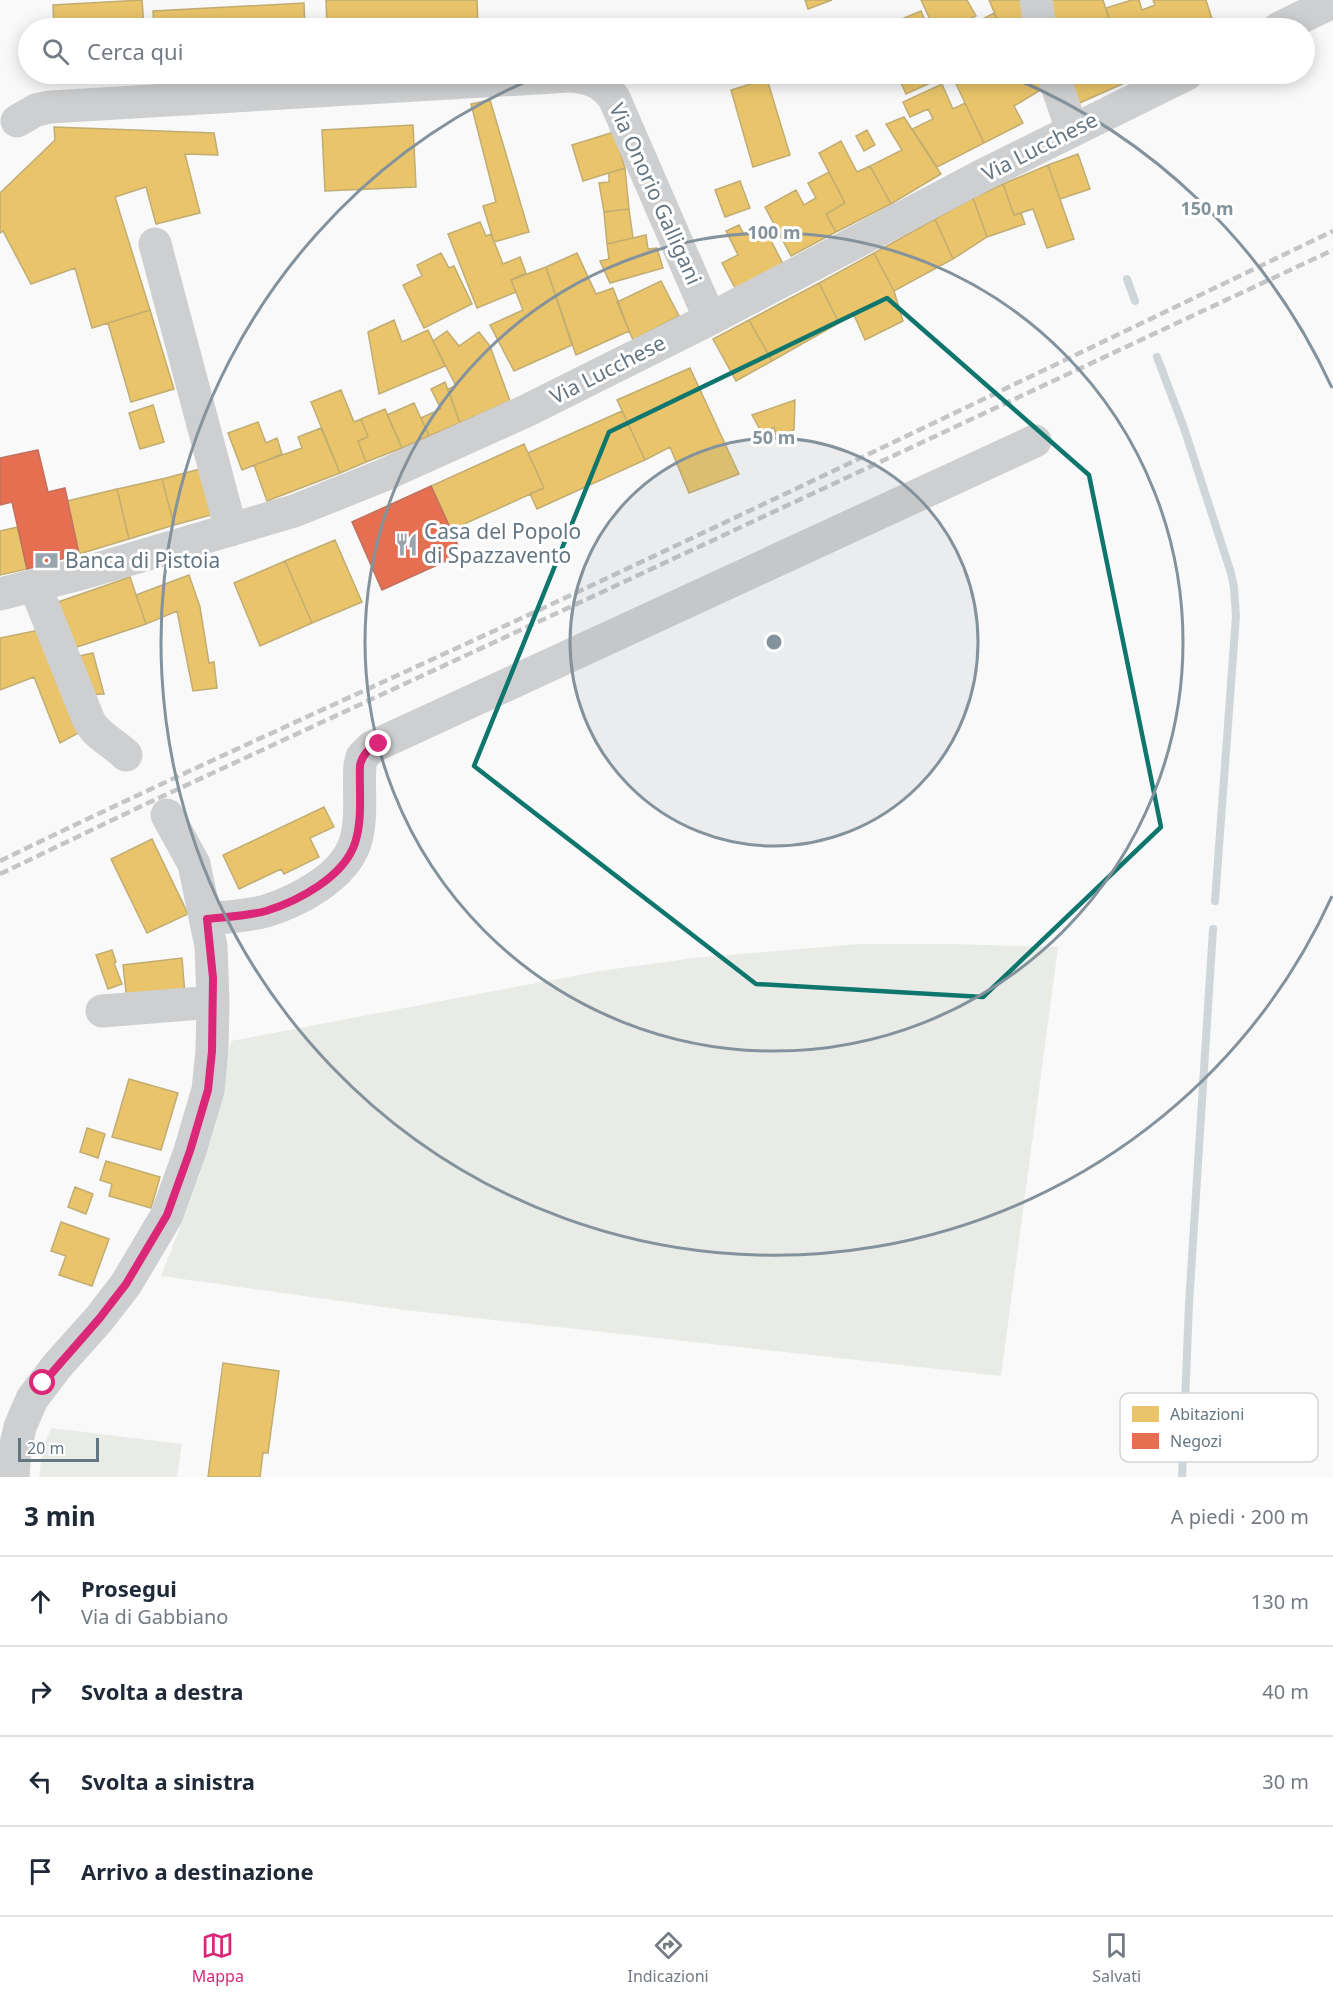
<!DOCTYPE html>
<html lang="it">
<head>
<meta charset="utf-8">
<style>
  :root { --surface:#fff; --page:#f2f2f3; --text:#1f2937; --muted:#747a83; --line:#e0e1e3; --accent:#db2777 }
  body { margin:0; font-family:"Noto Sans",sans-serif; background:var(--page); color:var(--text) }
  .scale { position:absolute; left:18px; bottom:15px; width:81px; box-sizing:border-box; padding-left:6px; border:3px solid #657683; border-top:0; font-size:16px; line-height:21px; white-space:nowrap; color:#657683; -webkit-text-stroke:4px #fff; paint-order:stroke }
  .stop { position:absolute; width:18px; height:18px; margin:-14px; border:4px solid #db2777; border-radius:50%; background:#fff }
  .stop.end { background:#db2777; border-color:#fff; box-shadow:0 2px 6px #0008 }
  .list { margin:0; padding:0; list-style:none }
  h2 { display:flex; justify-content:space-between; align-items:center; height:78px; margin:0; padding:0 24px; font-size:26px }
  h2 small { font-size:20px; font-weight:400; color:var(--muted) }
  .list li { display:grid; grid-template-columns:39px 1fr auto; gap:18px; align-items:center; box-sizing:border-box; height:90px; padding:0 24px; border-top:2px solid var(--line) }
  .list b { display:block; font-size:22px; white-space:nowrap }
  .list p { margin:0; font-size:20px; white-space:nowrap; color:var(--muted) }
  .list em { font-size:20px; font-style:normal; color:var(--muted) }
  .icon { flex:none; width:33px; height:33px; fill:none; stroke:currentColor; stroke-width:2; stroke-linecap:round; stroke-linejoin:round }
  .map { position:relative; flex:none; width:1333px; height:1477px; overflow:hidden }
  .search { position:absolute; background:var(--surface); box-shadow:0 3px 15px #0003; left:18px; right:18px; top:18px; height:66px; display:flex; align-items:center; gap:15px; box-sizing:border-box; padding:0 21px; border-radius:33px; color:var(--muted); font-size:22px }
  .sheet { height:438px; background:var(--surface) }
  nav { display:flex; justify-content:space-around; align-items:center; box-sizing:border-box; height:84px; border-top:2px solid var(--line); background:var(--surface); font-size:16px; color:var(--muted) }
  nav a { display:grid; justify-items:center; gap:3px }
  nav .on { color:var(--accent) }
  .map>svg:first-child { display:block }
</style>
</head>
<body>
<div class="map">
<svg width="1333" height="1477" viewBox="0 0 1333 1477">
  <rect width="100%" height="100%" fill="#f9f9f9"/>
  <path fill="#e8ebe6" d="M 859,944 L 951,944 L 1058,947 L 1001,1376 L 405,1310 L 161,1276 C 179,1230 198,1184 212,1136 C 222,1105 226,1073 231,1041 L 600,971 L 694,958 Z
    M 51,1428 L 182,1444 L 177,1477 L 39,1477 L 43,1448 Z"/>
  <path fill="#e9c46a" stroke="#c1ad72" stroke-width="1.5" d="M 142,0 L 144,28 L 54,28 L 53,5 Z
    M 326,0 L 477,0 L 478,28 L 327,28 Z
    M 805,0 L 832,0 L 808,9 Z
    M 921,0 L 967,0 L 976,16 L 950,28 L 934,28 Z
    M 989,0 L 1020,0 L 1032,28 L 1001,28 Z
    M 1043,0 L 1103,0 L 1112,28 L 1051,28 Z
    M 1132,0 L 1139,0 L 1142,10 L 1155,5 L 1153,0 L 1206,0 L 1215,28 L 1112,28 L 1106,8 Z
    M 304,3 L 305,28 L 154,28 L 153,11 Z
    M 921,11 L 928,28 L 880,28 Z
    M 994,13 L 1001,28 L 966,28 Z
    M 904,74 L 947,74 L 948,75 L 906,94 L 898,76 Z
    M 971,74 L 1043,74 L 1049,85 L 1014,106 L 1023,123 L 984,143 L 956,84 L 973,77 Z
    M 1064,74 L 1127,74 L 1129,81 L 1073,106 Z
    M 767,79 L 790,155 L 753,167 L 731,90 Z
    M 942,84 L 953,109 L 965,103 L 984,143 L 937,167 L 912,129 L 933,119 L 928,109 L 910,117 L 903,102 Z
    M 490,100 L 529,232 L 494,242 L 483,206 L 496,202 L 471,104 Z
    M 904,117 L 941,174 L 891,204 L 870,166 L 902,150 L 886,124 Z
    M 413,125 L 416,187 L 325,191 L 322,130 Z
    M 54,127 L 214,133 L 218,155 L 185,154 L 200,213 L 156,224 L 146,187 L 115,197 L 150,310 L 92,328 L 75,268 L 31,284 L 3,231 L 0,233 L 0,193 L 55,140 Z
    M 867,130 L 875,145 L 864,151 L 856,136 Z
    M 614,132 L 625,168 L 583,181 L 572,145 Z
    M 841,141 L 857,172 L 870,166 L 891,204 L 836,232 L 826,214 L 845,203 L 819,153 Z
    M 1078,154 L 1090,189 L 1060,199 L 1048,165 Z
    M 1048,165 L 1074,239 L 1047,248 L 1033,209 L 1014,215 L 1003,184 Z
    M 625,168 L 629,209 L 604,212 L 599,183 L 609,182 L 609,173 Z
    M 829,172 L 845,203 L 826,214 L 836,232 L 791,256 L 765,207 L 796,190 L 804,205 L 816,198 L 808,183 Z
    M 740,181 L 750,208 L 725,217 L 715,190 Z
    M 1003,184 L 1014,215 L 1021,213 L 1025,224 L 987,237 L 973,198 Z
    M 973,198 L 987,237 L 953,259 L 935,219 Z
    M 629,209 L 633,238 L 607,244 L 604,212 Z
    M 935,219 L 953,259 L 894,291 L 874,253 Z
    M 480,222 L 486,236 L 491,234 L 503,264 L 520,257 L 526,273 L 511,280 L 516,292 L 477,308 L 448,234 Z
    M 739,225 L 744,234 L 763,225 L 784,266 L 736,290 L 722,263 L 738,255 L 726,231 Z
    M 646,235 L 648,249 L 657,248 L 663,268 L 610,283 L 600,261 L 609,259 L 607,244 Z
    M 441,253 L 449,268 L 454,266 L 472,304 L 424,328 L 403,285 L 422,276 L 417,265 Z
    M 577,253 L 596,294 L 613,288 L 629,331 L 576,355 L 546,267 Z
    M 874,253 L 894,291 L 903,321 L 865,340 L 854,315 L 839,323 L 819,283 Z
    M 546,267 L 572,345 L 514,371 L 490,325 L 523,310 L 511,280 Z
    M 661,281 L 679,316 L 633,340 L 617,302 Z
    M 819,283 L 839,323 L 772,361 L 749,320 Z
    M 150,310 L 174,389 L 131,402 L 108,323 Z
    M 394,320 L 402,342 L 428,330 L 445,366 L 379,394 L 368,332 Z
    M 749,320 L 772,361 L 736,381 L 713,339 Z
    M 447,331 L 459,346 L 479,332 L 490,346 L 510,401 L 460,423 L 448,389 L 456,386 L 433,341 Z
    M 690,368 L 739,474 L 689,493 L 670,447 L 645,460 L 617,400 Z
    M 445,382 L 460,423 L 429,436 L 421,418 L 441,409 L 431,389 Z
    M 341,390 L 354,422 L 361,419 L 368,437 L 358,441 L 366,462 L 340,473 L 311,402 Z
    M 795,400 L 794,430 L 776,436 L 774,427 L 762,433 L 752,415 Z
    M 414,403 L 429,436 L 402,448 L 387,415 Z
    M 153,405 L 164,442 L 140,449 L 129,413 Z
    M 385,409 L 402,448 L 366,462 L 358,441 L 368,437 L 361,419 Z
    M 622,411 L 645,460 L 537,509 L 530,494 L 544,488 L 528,453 Z
    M 258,422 L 266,443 L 277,438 L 282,454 L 242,470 L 228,433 Z
    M 321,428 L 340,473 L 267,501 L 254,465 L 302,448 L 298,437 Z
    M 524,444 L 544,488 L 451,530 L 431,486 Z
    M 200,469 L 211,515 L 174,525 L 162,479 Z
    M 162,479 L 174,525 L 129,539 L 117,489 Z
    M 117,489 L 129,539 L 79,554 L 67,501 Z
    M 18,527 L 27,569 L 0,575 L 0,531 Z
    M 335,540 L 362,602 L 312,623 L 285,561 Z
    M 285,561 L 312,623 L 260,646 L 234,583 Z
    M 189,575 L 200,607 L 209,663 L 214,662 L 217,688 L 193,691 L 177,611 L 146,624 L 136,595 Z
    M 130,577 L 146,624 L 74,648 L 58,602 Z
    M 39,630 L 84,730 L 60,743 L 34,677 L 0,690 L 0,638 Z
    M 93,653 L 104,694 L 85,695 L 70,658 Z
    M 324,807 L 334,827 L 310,838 L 319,857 L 284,874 L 281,869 L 239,889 L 223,855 Z
    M 152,839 L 188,914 L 147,933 L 111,859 Z
    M 112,950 L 116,962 L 114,963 L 122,984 L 108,989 L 96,955 Z
    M 182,958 L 185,995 L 127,1001 L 123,965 Z
    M 129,1079 L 178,1093 L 161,1150 L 112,1137 Z
    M 87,1128 L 105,1134 L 98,1158 L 80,1152 Z
    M 106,1161 L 160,1177 L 151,1208 L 109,1196 L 112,1184 L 100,1180 Z
    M 75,1187 L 93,1194 L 86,1214 L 68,1207 Z
    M 61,1222 L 109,1239 L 92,1286 L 59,1275 L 66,1256 L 51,1251 Z
    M 223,1363 L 279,1371 L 268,1453 L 263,1453 L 260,1477 L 208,1477 Z"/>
  <path fill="#e76f51" stroke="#c07160" stroke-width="1.5" d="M 38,450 L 48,492 L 65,488 L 79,554 L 27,569 L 12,502 L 0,505 L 0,458 Z
    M 431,486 L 462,554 L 382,590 L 352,522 Z"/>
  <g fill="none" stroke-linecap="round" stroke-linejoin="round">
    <path stroke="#ced6d9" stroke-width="8" d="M 1127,279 L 1135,301
      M 1157,357 L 1184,428 L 1231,573 L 1234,587 L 1236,616 L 1215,901
      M 1182,1477 L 1189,1304 L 1213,929"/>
    <path stroke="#cecfd0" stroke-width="33" d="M 1036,0 L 1040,28
      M 1279,28 L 1333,2
      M 1053,74 L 1072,130
      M 17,121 L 36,110 L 50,107 L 569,76 C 589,77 602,82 614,98 L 710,319
      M 155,244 L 231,530
      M 35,586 L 89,721 C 97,736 114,743 126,755
      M 0,594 L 80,574 L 294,511 L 384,475 L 526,411 L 710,319 L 983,175 L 1187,74
      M 207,919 C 226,917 247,916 266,911 C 298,901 344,877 355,843 C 363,818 358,791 360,765 L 362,757 L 372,747 L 1035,441
      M 102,1011 L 213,1002
      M 13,1477 L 15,1449 L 20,1427 L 32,1399 L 57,1366 L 99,1319 L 126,1284 L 167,1215 L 190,1151 L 208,1090 L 212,1051 L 213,1002 L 211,946 L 194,864 L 167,815"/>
    <path stroke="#c3c5c6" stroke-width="4.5" stroke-dasharray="9 4.5" stroke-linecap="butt" d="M 0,861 C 193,767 390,680 584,589 C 835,471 1084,351 1333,231
      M 0,874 L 148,803 L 583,601 L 1333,250"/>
  </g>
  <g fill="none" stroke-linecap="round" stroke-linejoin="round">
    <path stroke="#db2777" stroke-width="8" d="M 43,1383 L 99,1319 L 126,1284 L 167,1215 L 190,1151 L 208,1090 L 212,1051 L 213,978 L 207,919 C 226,917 247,916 266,911 C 298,901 344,877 355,843 C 363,818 359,791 360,765 C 363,754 368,749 379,744"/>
  </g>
  <path fill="none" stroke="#0f766e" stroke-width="4.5" stroke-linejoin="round" d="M 887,298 L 1089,475 L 1161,827 L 983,997 L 756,984 L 474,766 L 609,432 Z"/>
  <circle cx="774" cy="642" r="204" fill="#84929c" fill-opacity=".12"/>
  <g fill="none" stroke="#84929c" stroke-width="3">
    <circle cx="774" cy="642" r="204"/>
    <circle cx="774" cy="642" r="409"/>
    <path d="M1332 896A613 613 0 1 1 544 74M1004 74A613 613 0 0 1 1332 388"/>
  </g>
  <defs>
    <symbol id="restaurant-bare" viewBox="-9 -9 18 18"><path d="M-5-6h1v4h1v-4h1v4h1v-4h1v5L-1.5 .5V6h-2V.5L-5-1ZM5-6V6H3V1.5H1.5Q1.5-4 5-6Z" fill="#99a4ac" stroke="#fff" stroke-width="2.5" paint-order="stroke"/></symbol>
    <symbol id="bank-bare" viewBox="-9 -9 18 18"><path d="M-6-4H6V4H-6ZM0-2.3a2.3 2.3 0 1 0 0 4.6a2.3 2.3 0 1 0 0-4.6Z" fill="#99a4ac" stroke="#fff" stroke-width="2.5" paint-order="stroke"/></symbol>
  </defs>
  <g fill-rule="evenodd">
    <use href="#restaurant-bare" x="390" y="528" width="33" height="33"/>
    <use href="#bank-bare" x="30" y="544" width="33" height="33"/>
  </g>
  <g text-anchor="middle" stroke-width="6" stroke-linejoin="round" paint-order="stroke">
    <g font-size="21" fill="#657683" stroke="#fff">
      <text transform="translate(1040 147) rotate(-27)" y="7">Via Lucchese</text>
      <text transform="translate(655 194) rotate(66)" y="7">Via Onorio Galligani</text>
      <text transform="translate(608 370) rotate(-27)" y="7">Via Lucchese</text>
    </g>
    <g font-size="21" fill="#657683" stroke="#fff" text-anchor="start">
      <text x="424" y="539">Casa del Popolo<tspan x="424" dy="24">di Spazzavento</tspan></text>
      <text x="65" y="568">Banca di Pistoia</text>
    </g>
  </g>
  <rect x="1120" y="1393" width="198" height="69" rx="9" fill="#fff" stroke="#d1d6da" stroke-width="1.5"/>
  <rect x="1132" y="1406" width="27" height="16" fill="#e9c46a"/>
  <rect x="1132" y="1433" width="27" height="16" fill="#e76f51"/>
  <g font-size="16" fill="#657683">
    <text x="1170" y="1420">Abitazioni</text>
    <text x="1170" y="1447">Negozi</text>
  </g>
  <circle cx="774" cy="642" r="9" fill="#84929c" stroke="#fff" stroke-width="3"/>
  <g font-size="18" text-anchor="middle" font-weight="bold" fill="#84929c" stroke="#fff" stroke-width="6" stroke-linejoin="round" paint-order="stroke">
    <text x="1207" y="215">150 m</text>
    <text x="774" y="239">100 m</text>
    <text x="774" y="444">50 m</text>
  </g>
</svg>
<div class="scale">20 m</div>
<div class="stop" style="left:43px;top:1383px"></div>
<div class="stop end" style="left:379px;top:744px"></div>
<div class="search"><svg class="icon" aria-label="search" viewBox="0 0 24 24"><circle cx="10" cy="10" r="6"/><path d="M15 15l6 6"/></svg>Cerca qui</div>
</div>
<section class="sheet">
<h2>3 min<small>A piedi · 200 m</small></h2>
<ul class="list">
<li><svg class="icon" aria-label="ahead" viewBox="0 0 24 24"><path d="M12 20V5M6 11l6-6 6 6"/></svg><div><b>Prosegui</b><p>Via di Gabbiano</p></div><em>130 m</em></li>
<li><svg class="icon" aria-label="right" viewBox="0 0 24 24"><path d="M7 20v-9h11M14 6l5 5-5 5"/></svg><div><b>Svolta a destra</b></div><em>40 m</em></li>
<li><svg class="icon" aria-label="left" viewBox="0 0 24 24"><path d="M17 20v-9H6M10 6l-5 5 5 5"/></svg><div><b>Svolta a sinistra</b></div><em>30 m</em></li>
<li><svg class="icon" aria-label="arrive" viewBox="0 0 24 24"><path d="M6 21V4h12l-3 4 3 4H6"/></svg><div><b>Arrivo a destinazione</b></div></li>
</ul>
</section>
<nav>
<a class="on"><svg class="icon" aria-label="map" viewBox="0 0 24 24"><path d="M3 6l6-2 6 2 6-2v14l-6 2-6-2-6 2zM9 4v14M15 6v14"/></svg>Mappa</a>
<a><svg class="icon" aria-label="directions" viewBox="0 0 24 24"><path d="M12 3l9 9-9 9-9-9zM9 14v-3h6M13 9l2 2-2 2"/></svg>Indicazioni</a>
<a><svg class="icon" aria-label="saved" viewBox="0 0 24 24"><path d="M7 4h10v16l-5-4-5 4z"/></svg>Salvati</a>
</nav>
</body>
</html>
